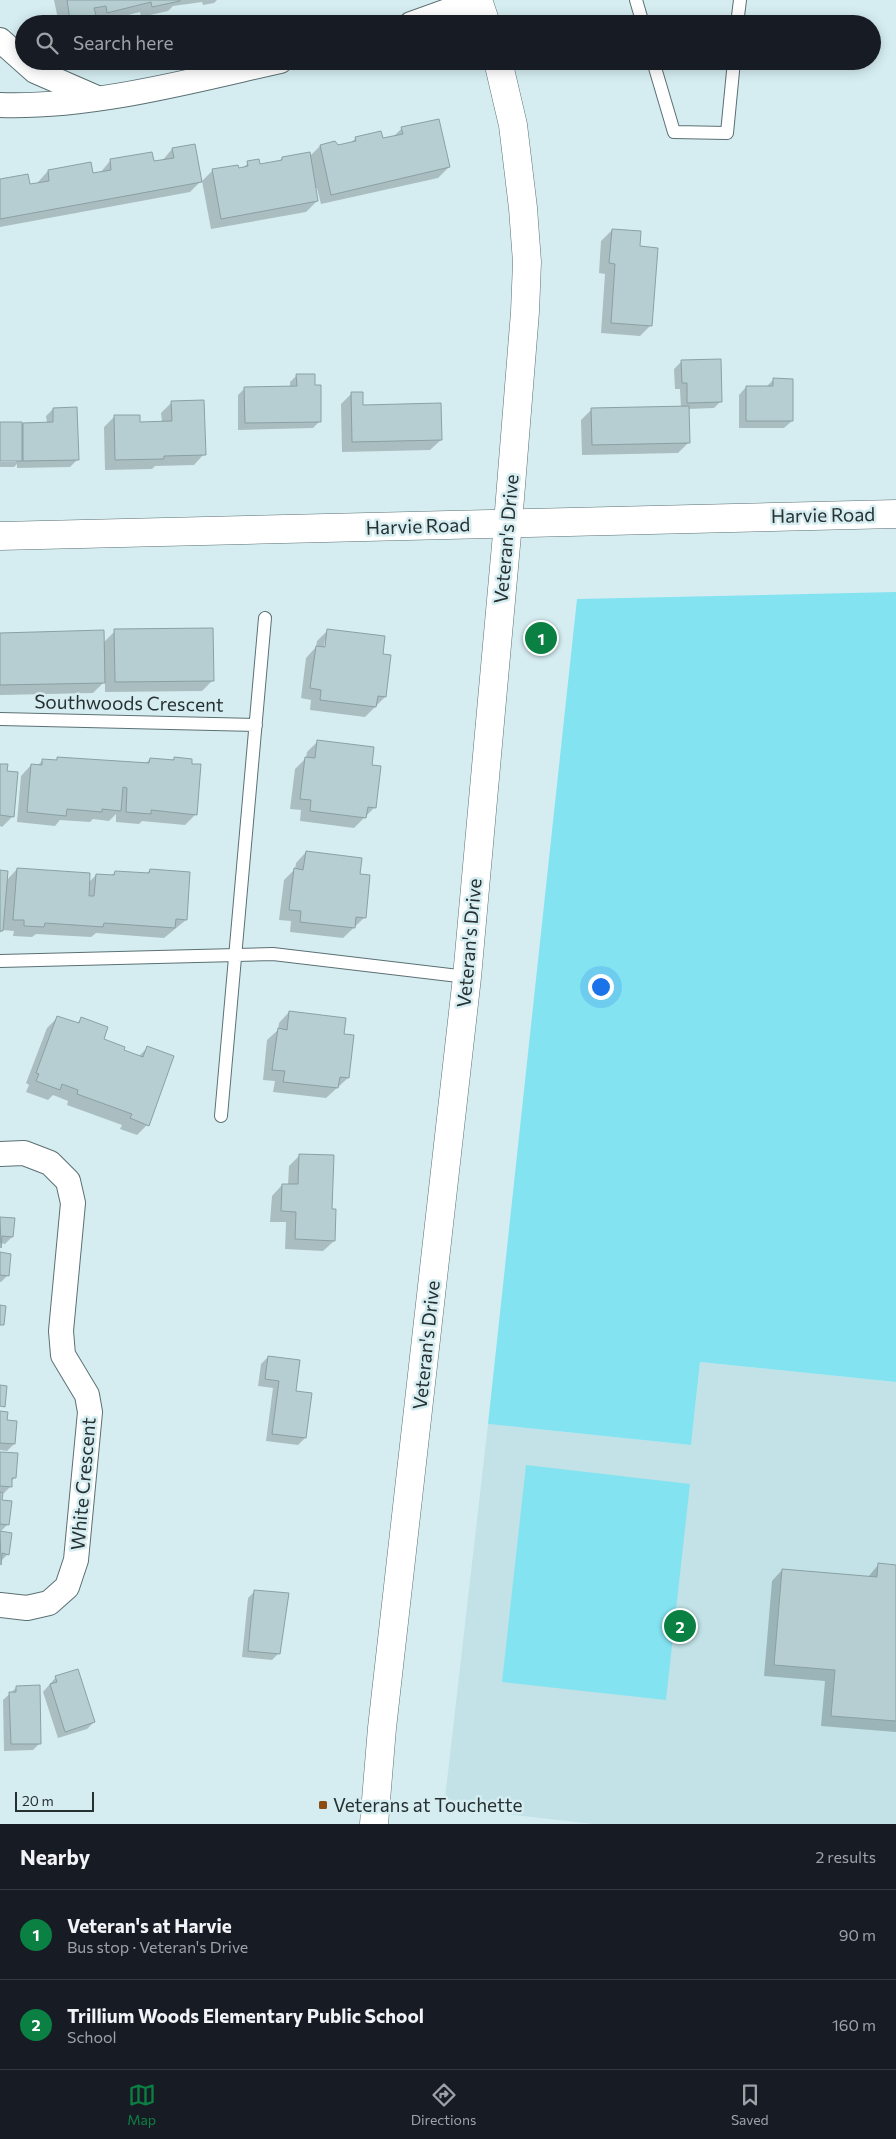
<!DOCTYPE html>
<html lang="en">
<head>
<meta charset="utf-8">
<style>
  :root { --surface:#171b24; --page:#20242c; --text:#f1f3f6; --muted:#9ea1a6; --line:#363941; --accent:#0b8043 }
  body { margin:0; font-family:Commissioner,sans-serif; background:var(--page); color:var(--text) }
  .scale { position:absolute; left:15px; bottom:12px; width:79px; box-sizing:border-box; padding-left:5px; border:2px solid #273031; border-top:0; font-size:14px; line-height:18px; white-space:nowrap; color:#273031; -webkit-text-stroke:4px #d5edf1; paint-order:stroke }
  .you { position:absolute; left:600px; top:986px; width:18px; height:18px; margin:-12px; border:4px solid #fff; border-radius:50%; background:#1a73e8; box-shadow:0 0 0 8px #1a73e833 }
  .badge { display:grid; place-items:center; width:32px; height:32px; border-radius:50%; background:var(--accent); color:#fff; font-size:16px; font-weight:700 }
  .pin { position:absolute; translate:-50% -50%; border:2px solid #fff; box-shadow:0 1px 5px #0006 }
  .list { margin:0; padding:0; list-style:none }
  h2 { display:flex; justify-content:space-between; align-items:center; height:65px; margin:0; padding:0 20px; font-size:21px }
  h2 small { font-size:16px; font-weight:400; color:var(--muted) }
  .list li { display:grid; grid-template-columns:32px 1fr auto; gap:15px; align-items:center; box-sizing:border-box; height:90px; padding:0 20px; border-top:1px solid var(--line) }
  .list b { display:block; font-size:19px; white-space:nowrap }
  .list p { margin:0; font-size:16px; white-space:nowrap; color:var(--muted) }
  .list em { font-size:16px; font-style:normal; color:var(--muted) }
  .icon { flex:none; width:28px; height:28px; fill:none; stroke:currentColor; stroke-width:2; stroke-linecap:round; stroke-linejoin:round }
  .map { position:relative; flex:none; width:896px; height:1824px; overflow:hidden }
  .search { position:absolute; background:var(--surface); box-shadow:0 2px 12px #0003; left:15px; right:15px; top:15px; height:55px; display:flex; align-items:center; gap:12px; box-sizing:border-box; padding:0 18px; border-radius:28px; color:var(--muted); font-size:19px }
  .sheet { height:245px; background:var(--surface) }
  nav { display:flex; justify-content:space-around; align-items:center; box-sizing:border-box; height:70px; border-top:1px solid var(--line); background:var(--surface); font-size:14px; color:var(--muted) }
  nav a { display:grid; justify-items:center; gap:2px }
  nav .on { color:var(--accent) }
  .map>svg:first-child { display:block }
</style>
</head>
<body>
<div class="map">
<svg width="896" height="1824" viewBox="0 0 896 1824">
  <rect width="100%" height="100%" fill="#d5edf1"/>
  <path fill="#c2e2e7" d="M 700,1362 L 896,1382 L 896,1824 L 593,1824 L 444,1807 L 488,1424 L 691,1445 Z"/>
  <path fill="#84e3f1" d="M 896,592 L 896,1382 L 700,1362 L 691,1445 L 488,1424 L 577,599 Z
    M 526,1465 L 690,1484 L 666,1700 L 502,1682 Z"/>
  <path fill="#0003" fill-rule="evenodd" d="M 54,0 L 217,0 L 214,3 L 203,5 L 202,2 L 173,6 L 168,11 L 141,17 L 140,12 L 97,23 L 95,16 L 85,24 L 59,24 Z
    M 402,128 L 449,167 L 438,178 L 321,204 L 317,188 L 315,188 L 317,201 L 306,212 L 211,229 L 202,181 L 213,170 L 242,169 L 248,163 L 259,166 L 278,163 L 282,158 L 309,157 L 320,146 L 337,147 L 349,144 L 356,138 L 382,140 L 392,138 Z
    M 172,149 L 200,182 L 190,192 L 0,227 L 0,181 L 29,186 L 38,184 L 38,182 L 48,171 L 92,174 L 100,173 L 110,161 L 153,163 L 162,161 Z
    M 612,230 L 638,248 L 650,326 L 640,336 L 601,333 L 605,274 L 599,273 L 601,241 Z
    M 681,362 L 721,401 L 714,408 L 688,409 L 689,442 L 678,453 L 582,455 L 581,420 L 592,409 L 681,408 L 680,389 L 675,389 L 674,369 Z
    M 297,375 L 314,386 L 320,421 L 313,428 L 238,430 L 238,395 L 245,388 L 290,387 L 290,382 Z
    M 773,380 L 792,421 L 784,428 L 739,428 L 739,395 L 746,387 L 766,387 Z
    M 351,394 L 362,406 L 441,440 L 430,450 L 342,452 L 341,404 Z
    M 172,402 L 204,454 L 194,465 L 155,466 L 152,469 L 105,470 L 104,427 L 114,417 L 139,423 L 162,422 L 161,413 Z
    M 53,409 L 77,460 L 70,467 L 17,468 L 17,464 L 14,467 L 0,467 L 0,462 L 16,462 L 16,459 L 0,460 L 0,424 L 47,423 L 46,416 Z
    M 328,630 L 381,655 L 385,697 L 365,717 L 310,710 L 311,700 L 301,698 L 306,658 L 316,647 L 317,641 ZM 325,640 L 327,640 L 323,653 Z
    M 115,631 L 213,680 L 202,691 L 105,692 L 105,681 L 93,693 L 0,695 L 0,634 L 103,643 Z
    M 318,741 L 371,766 L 375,807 L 354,828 L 300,821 L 301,810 L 290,809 L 295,769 L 306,758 L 307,752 Z
    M 58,758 L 145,764 L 150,759 L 171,761 L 175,758 L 196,814 L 185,825 L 142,821 L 139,824 L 116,822 L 116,814 L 109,821 L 93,819 L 90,822 L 60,820 L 55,826 L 17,822 L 21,776 L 31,765 L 37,766 L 43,760 L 55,761 Z
    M 0,765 L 6,772 L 13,816 L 2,827 L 0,826 Z
    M 306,852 L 359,875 L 364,918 L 343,938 L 290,932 L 291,921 L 279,920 L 284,880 L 295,869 L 296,863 Z
    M 17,869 L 88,883 L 96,875 L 111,876 L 115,872 L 146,874 L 150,870 L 186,920 L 164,938 L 96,933 L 91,937 L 36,934 L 32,937 L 13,936 L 14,931 L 2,930 L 0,933 L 0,871 L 6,881 Z
    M 289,1012 L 342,1035 L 348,1078 L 326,1098 L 273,1092 L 275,1081 L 263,1080 L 267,1040 L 278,1030 L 279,1023 Z
    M 58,1017 L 76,1024 L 81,1019 L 102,1040 L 138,1057 L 147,1048 L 147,1125 L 137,1135 L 120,1129 L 122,1125 L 67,1105 L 68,1101 L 53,1095 L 48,1100 L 26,1092 L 29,1085 L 26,1083 L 47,1028 Z
    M 300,1155 L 330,1210 L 334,1241 L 323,1251 L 285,1249 L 286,1222 L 270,1222 L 272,1196 L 282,1185 L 288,1185 L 289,1166 Z
    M 0,1218 L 14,1219 L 12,1237 L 5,1244 L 0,1243 L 0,1246 Z
    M 0,1254 L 8,1275 L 1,1282 L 0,1282 Z
    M 268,1357 L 305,1438 L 298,1445 L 266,1441 L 273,1388 L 258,1386 L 261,1364 Z
    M 0,1412 L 14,1444 L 7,1451 L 0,1450 Z
    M 0,1453 L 15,1477 L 11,1482 L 11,1486 L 4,1493 L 1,1493 L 0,1501 L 8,1524 L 0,1532 Z
    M 0,1533 L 10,1534 L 8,1554 L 1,1561 Z
    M 878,1565 L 896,1566 L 896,1732 L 821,1726 L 825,1681 L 764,1676 L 772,1581 L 782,1570 L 868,1577 Z
    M 255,1591 L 279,1653 L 272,1660 L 242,1657 L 248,1598 Z
    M 56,1677 L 94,1722 L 87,1729 L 58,1738 L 43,1692 Z
    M 17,1687 L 40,1743 L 33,1750 L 4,1751 L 3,1700 Z"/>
  <path fill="#b6ced1" stroke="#8aa0a4" d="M 67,0 L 180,0 L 180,1 L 152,7 L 151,2 L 107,13 L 106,6 L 94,8 L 96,15 L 70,20 Z
    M 439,119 L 450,167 L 331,195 L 320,145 L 335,141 L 338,145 L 356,141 L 355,137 L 381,131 L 383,138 L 403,134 L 401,127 Z
    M 195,144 L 202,182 L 0,219 L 0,179 L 28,174 L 30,184 L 49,181 L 48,170 L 91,162 L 93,173 L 111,170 L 110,159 L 152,152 L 154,161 L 174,158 L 172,148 Z
    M 310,152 L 318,201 L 221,219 L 212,169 L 238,165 L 239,168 L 248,166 L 247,161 L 259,159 L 260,164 L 282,160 L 282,157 Z
    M 612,229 L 641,231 L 640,246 L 658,248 L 652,326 L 611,323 L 615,264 L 609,263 Z
    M 721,359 L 722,402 L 687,403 L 687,383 L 682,383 L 681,360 Z
    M 296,374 L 315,374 L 315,385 L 321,385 L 321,422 L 245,423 L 244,387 L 297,386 Z
    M 773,378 L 793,379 L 793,421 L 746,421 L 746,386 L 773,386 Z
    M 351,392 L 363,392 L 363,405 L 441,403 L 442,440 L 352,442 Z
    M 204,400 L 206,455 L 164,456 L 164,459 L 115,460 L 114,415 L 140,415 L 140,422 L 172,421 L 171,401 Z
    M 689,406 L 690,443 L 592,445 L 591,408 Z
    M 77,407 L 79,460 L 23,461 L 23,423 L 53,422 L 53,408 Z
    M 0,422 L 22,422 L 22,461 L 0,461 Z
    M 213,628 L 214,681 L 115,682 L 114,629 Z
    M 327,629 L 385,636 L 383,654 L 391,655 L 386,697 L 378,696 L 376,707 L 320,700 L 321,690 L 310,688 L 316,646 L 325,647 Z
    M 104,630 L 105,683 L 0,685 L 0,633 Z
    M 317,740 L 374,747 L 372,765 L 381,766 L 376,808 L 368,807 L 366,818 L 310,811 L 311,800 L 300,799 L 305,757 L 315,758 Z
    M 57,757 L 149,763 L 150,758 L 174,760 L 174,757 L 192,759 L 192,764 L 201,764 L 197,815 L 151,810 L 151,814 L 126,812 L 127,788 L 123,787 L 121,811 L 102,809 L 102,812 L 67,809 L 66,816 L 27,812 L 31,764 L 42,765 L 42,759 L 57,760 Z
    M 0,764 L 8,764 L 7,771 L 18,772 L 14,817 L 0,815 Z
    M 306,851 L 362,858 L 360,874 L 370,875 L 366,918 L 356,917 L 355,928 L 300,922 L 301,911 L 289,910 L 294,868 L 303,870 Z
    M 17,868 L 90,873 L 89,896 L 94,896 L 96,874 L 114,875 L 115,871 L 149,873 L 150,869 L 190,872 L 187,920 L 176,919 L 175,928 L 104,923 L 103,927 L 45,923 L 44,927 L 24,926 L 24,920 L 13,920 Z
    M 0,870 L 8,871 L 3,931 L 0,931 Z
    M 289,1011 L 346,1018 L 344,1034 L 354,1035 L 349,1078 L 340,1077 L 338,1088 L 283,1082 L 285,1071 L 272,1070 L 278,1028 L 287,1030 Z
    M 57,1016 L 79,1023 L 81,1017 L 108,1027 L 104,1039 L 125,1047 L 124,1050 L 143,1057 L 147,1046 L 174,1056 L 149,1126 L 130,1118 L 132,1114 L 77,1094 L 78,1090 L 62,1084 L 60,1090 L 36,1081 L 39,1074 L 36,1073 Z
    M 299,1154 L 334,1155 L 332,1209 L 336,1209 L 335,1241 L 295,1239 L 296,1212 L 281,1211 L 282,1184 L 298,1184 Z
    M 0,1217 L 15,1218 L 13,1237 L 2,1236 L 1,1248 Z
    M 0,1252 L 11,1254 L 9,1276 L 0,1275 Z
    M 0,1305 L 6,1306 L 4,1325 L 0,1325 Z
    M 268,1356 L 300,1360 L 296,1391 L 312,1393 L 306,1438 L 272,1434 L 279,1381 L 265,1379 Z
    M 0,1385 L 7,1386 L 5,1407 L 0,1406 Z
    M 0,1411 L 8,1412 L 7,1420 L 17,1421 L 15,1444 L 0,1443 Z
    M 0,1452 L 18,1453 L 16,1478 L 12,1478 L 12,1487 L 0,1486 Z
    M 0,1492 L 3,1493 L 2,1500 L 12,1501 L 9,1525 L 0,1524 Z
    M 0,1531 L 12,1533 L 9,1555 L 2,1553 L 1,1565 Z
    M 878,1563 L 896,1565 L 896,1721 L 831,1716 L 835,1670 L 774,1665 L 782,1569 L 877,1577 Z
    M 254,1590 L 289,1593 L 280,1654 L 248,1651 Z
    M 78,1669 L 95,1722 L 65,1732 L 50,1684 L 57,1682 L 55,1676 Z
    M 40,1685 L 41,1744 L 11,1744 L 9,1692 L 16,1692 L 16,1686 Z"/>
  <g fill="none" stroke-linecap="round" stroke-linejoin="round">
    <defs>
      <path id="service" d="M 636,0 L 643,24
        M 737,24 L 740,0
        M 653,61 L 674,132 L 727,133 L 734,61
        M 0,719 L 256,725
        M 0,961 L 273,954 L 467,977
        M 221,1116 L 265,618"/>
      <path id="minor" d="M 411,24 L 478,0
        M 0,40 L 35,71 L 97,98
        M 0,105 C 92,108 191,81 280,61
        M 0,1154 L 24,1153 L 50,1163 L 68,1181 L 73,1203 L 61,1331 L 63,1355 L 87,1395 L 90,1412 L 76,1560 L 67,1587 L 49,1603 L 27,1608 L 0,1605"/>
      <path id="tertiary" d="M 0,536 L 896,514"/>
      <path id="secondary" d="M 478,0 L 486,24
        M 374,1824 L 382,1728 L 467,977 L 508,523 L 525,312 L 527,262 L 523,208 L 513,125 L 498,61"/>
    </defs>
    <use href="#service" stroke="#5b7074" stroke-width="14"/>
    <use href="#minor" stroke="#5b7074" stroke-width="26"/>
    <use href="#tertiary" stroke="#5b7074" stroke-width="29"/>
    <use href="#secondary" stroke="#5b7074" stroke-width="29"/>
    <use href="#service" stroke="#fff" stroke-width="12"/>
    <use href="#minor" stroke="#fff" stroke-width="24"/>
    <use href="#tertiary" stroke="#fff" stroke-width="28"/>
    <use href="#secondary" stroke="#fff" stroke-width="28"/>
  </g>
  <rect fill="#8b4d11" stroke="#d5edf1" stroke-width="2" x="318" y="1800" width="10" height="10" rx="2.5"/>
  <g text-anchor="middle" stroke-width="5" stroke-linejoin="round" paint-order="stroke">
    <g font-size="19" fill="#273031" stroke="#d5edf1">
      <text transform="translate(823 515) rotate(-1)" y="7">Harvie Road</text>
      <text transform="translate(418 526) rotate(-2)" y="7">Harvie Road</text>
      <text transform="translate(506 539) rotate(-85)" y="7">Veteran's Drive</text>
      <text transform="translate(129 703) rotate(1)" y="7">Southwoods Crescent</text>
      <text transform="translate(469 943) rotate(-85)" y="7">Veteran's Drive</text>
      <text transform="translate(426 1345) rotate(-84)" y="7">Veteran's Drive</text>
      <text transform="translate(83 1484) rotate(-85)" y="7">White Crescent</text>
    </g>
    <g font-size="19" fill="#273031" stroke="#d5edf1" text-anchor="start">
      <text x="333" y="1812">Veterans at Touchette</text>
    </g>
  </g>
</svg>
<div class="scale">20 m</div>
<div class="you"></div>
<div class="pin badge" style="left:541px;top:638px">1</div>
<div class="pin badge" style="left:680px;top:1626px">2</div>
<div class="search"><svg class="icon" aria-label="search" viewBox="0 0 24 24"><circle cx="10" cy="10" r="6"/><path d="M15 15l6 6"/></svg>Search here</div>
</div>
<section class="sheet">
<h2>Nearby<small>2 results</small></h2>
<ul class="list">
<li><span class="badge">1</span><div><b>Veteran's at Harvie</b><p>Bus stop · Veteran's Drive</p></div><em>90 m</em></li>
<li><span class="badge">2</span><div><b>Trillium Woods Elementary Public School</b><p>School</p></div><em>160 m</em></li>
</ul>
</section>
<nav>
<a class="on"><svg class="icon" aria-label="map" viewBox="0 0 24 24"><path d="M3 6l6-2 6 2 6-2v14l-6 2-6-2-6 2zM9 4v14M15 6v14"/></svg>Map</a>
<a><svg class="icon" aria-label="directions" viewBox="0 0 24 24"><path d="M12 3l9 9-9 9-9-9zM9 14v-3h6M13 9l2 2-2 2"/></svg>Directions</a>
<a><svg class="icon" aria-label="saved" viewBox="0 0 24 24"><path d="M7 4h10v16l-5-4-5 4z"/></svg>Saved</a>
</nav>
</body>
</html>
